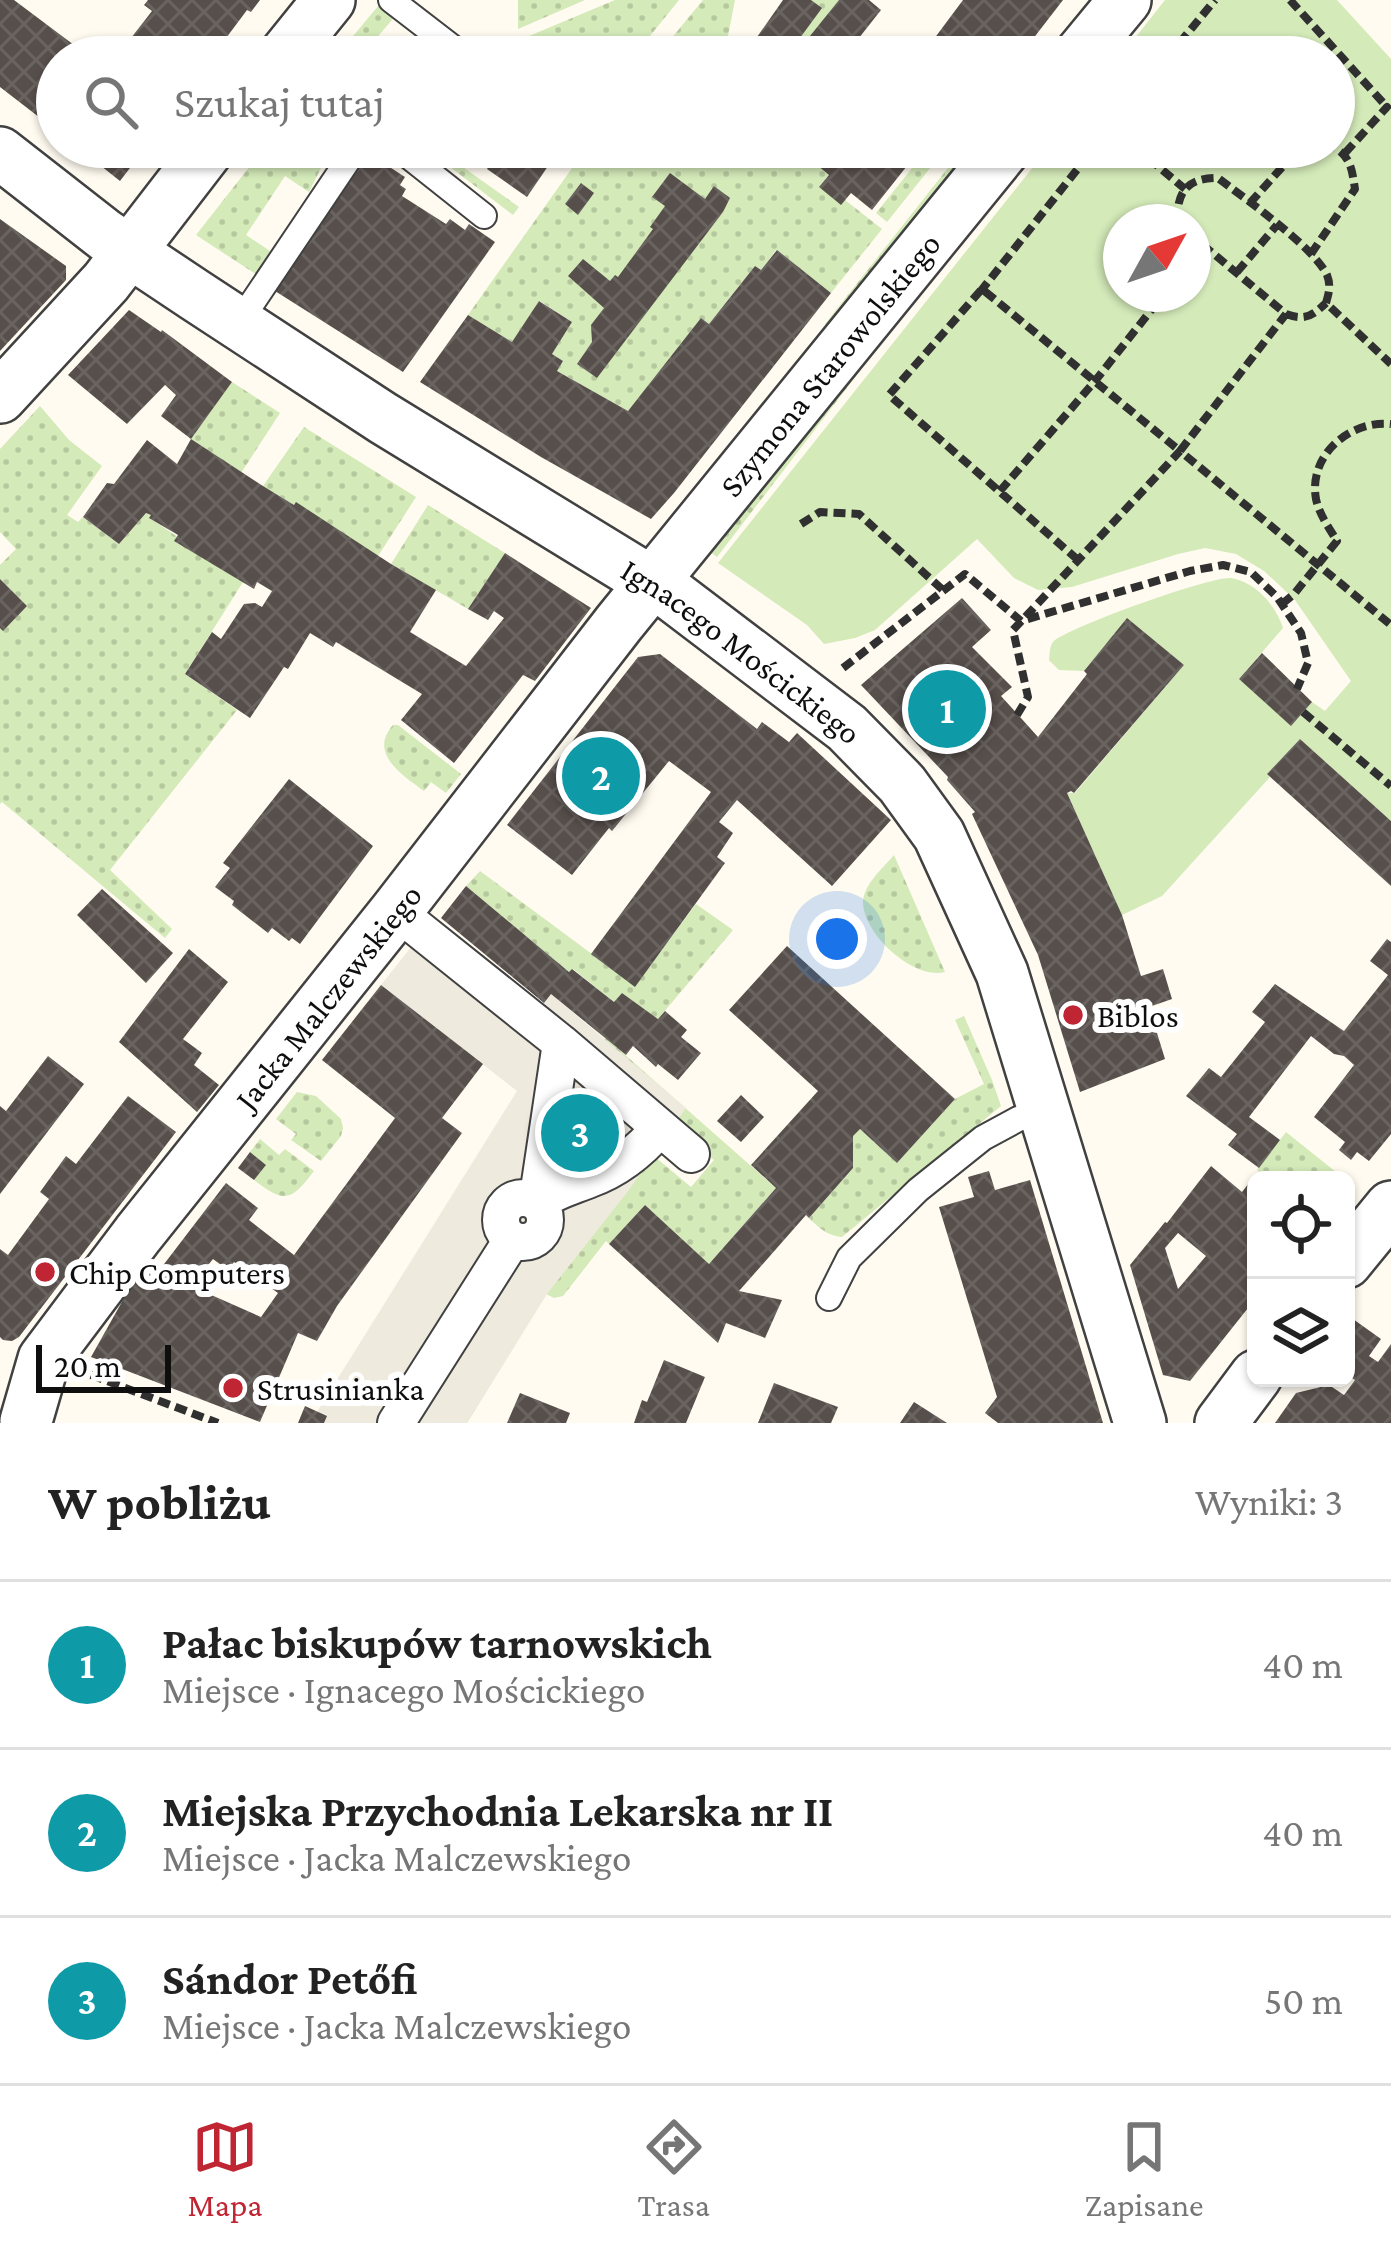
<!DOCTYPE html>
<html lang="pl">
<head>
<meta charset="utf-8">
<style>
  :root { --surface:#fff; --page:#f6f6f6; --text:#222; --muted:#767676; --line:#e0e0e0; --accent:#c02533 }
  body { margin:0; font-family:"Crimson Pro",serif; background:var(--page); color:var(--text) }
  .controls { position:absolute; right:36px; bottom:36px; display:grid; overflow:hidden; border-radius:18px; box-shadow:0 3px 9px #0004 }
  .controls button { width:108px; height:108px; display:grid; place-items:center; padding:0; border:0; border-bottom:3px solid var(--line); background:var(--surface); color:var(--text); font:60px sans-serif }
  .compass { position:absolute; left:1103px; top:204px; width:108px; height:108px; border-radius:50%; background:var(--surface); box-shadow:0 3px 9px #0004; rotate:50deg }
  .scale { position:absolute; left:36px; bottom:30px; width:135px; box-sizing:border-box; padding-left:12px; border:6px solid #0e0e0e; border-top:0; font-size:33px; line-height:42px; white-space:nowrap; color:#0e0e0e; -webkit-text-stroke:9px #fff; paint-order:stroke }
  .you { position:absolute; left:837px; top:939px; width:42px; height:42px; margin:-30px; border:9px solid #fff; border-radius:50%; background:#1a73e8; box-shadow:0 0 0 18px #1a73e833 }
  .badge { display:grid; place-items:center; width:78px; height:78px; border-radius:50%; background:var(--accent); color:#fff; font-size:39px; font-weight:700 }
  .pin { position:absolute; translate:-50% -50%; border:6px solid #fff; box-shadow:0 3px 12px #0006 }
  .list { margin:0; padding:0; list-style:none }
  h2 { display:flex; justify-content:space-between; align-items:center; height:156px; margin:0; padding:0 48px; font-size:51px }
  h2 small { font-size:39px; font-weight:400; color:var(--muted) }
  .list li { display:grid; grid-template-columns:78px 1fr auto; gap:36px; align-items:center; box-sizing:border-box; height:168px; padding:0 48px; border-top:3px solid var(--line) }
  .list b { display:block; font-size:45px; white-space:nowrap }
  .list p { margin:0; font-size:39px; white-space:nowrap; color:var(--muted) }
  .list em { font-size:39px; font-style:normal; color:var(--muted) }
  .icon { flex:none; width:66px; height:66px; fill:none; stroke:currentColor; stroke-width:2; stroke-linecap:round; stroke-linejoin:round }
  .map { position:relative; flex:none; width:1391px; height:1423px; overflow:hidden }
  .search { position:absolute; background:var(--surface); box-shadow:0 3px 9px #0004; left:36px; right:36px; top:36px; height:132px; display:flex; align-items:center; gap:30px; box-sizing:border-box; padding:0 42px; border-radius:66px; color:var(--muted); font-size:45px }
  .sheet { height:660px; background:var(--surface) }
  nav { display:flex; justify-content:space-around; align-items:center; box-sizing:border-box; height:168px; border-top:3px solid var(--line); background:var(--surface); font-size:33px; color:var(--muted) }
  nav a { display:grid; justify-items:center; gap:6px }
  nav .on { color:var(--accent) }
  .map>svg:first-child { display:block }
</style>
</head>
<body>
<div class="map">
<svg width="1391" height="1423" viewBox="0 0 1391 1423">
  <defs>
    <pattern id="grass-dots" width="8" height="8" patternUnits="userSpaceOnUse" patternTransform="scale(3)"><rect width="8" height="8" fill="#d4eab9"/><path d="M2 2h.1M6 6h.1" fill="none" stroke="#b5c89e" stroke-width="1.8" stroke-linecap="round"/></pattern>
    <pattern id="building-cross-hatch" width="8" height="8" patternUnits="userSpaceOnUse" patternTransform="scale(3)"><rect width="8" height="8" fill="#574f4b"/><path d="M0 0l8 8M0 8l8-8" fill="none" stroke="#6a6461"/></pattern>
  </defs>
  <rect width="100%" height="100%" fill="#fffbf0"/>
  <path fill="url(#grass-dots)" d="M 518,0 L 585,0 L 518,29 Z
    M 615,0 L 679,0 L 633,57 L 542,57 L 522,39 Z
    M 703,0 L 735,0 L 726,46 L 719,57 L 656,57 Z
    M 811,0 L 839,0 L 837,57 L 786,57 L 821,8 Z
    M 379,5 L 384,5 L 396,15 L 375,40 L 393,57 L 352,57 L 343,48 Z
    M 265,147 L 327,147 L 323,164 L 309,192 L 285,176 L 246,235 L 270,251 L 257,275 L 196,235 Z
    M 424,147 L 449,147 L 450,158 L 519,207 L 513,215 Z
    M 587,147 L 821,147 L 811,160 L 829,175 L 820,186 L 841,204 L 845,200 L 882,229 L 831,293 L 776,250 L 761,270 L 755,266 L 709,324 L 702,319 L 628,411 L 557,371 L 563,361 L 552,354 L 572,322 L 540,301 L 512,342 L 468,315 Z
    M 929,147 L 947,147 L 887,222 L 876,213 Z
    M 965,154 L 970,156 L 832,329 L 825,324 L 955,159 Z
    M 888,317 L 896,324 L 717,557 L 709,551 Z
    M 232,382 L 280,413 L 241,473 L 191,439 Z
    M 40,406 L 69,440 L 102,466 L 67,515 L 78,522 L 83,517 L 119,544 L 146,513 L 151,515 L 150,518 L 243,582 L 185,674 L 237,710 L 110,870 L 172,929 L 165,938 L 2,802 L 0,804 L 0,628 L 3,630 L 27,606 L 0,579 L 0,565 L 16,549 L 0,532 L 0,449 Z
    M 304,427 L 416,497 L 378,556 L 296,503 L 294,505 L 263,486 Z
    M 428,505 L 505,553 L 468,609 L 391,564 Z
    M 393,725 L 398,725 L 461,774 L 446,793 L 431,782 L 424,791 C 402,775 368,753 393,725 Z
    M 894,855 L 945,972 C 914,980 864,935 863,903 C 863,885 883,868 894,855 Z
    M 480,871 L 635,986 L 696,904 L 733,930 L 658,1019 L 622,993 L 614,1002 L 573,969 L 569,972 L 466,886 Z
    M 964,1016 L 992,1080 L 1001,1106 L 842,1237 C 828,1236 819,1228 809,1218 L 853,1168 L 853,1136 L 860,1129 L 897,1163 L 955,1099 L 984,1084 L 955,1020 Z
    M 606,1038 L 776,1188 L 709,1264 L 645,1205 L 609,1244 L 606,1241 L 563,1296 L 554,1298 L 546,1294 L 467,1423 L 421,1423 L 648,1151 L 691,1187 L 714,1160 L 591,1056 Z
    M 297,1092 L 316,1096 L 341,1119 L 343,1128 L 341,1136 L 321,1161 L 291,1140 L 296,1134 L 276,1119 Z
    M 1286,1132 L 1346,1180 L 1270,1180 L 1257,1170 Z
    M 260,1139 L 279,1155 L 285,1149 L 314,1171 C 291,1201 285,1204 254,1180 L 266,1165 L 250,1152 Z"/>
  <path fill="#d4eab9" fill-rule="evenodd" d="M 1165,0 L 1337,0 L 1391,59 L 1391,821 L 1300,739 L 1268,773 L 1270,777 L 1162,896 L 1122,915 L 1067,793 L 1075,793 L 1184,665 L 1127,619 L 1084,671 L 1059,670 L 1049,660 C 1050,653 1049,648 1053,642 C 1063,629 1213,575 1231,578 C 1256,582 1276,606 1283,628 L 1239,679 L 1312,702 L 1325,711 L 1351,681 L 1295,600 L 1264,571 L 1236,554 L 1205,548 L 1178,554 L 1072,587 L 1038,590 L 1014,578 L 977,539 L 875,630 L 855,638 L 824,644 L 807,625 L 718,563 L 1049,147 L 1334,147 L 1334,57 L 1120,57 ZM 1121,222 L 1193,222 L 1193,294 L 1121,294 Z"/>
  <path fill="#efeade" d="M 430,923 L 538,1010 L 551,994 L 686,1108 L 629,1190 L 547,1294 L 467,1423 L 310,1423 L 517,1091 L 381,985 Z"/>
  <path fill="url(#building-cross-hatch)" fill-rule="evenodd" d="M 0,0 L 14,0 L 90,57 L 57,57 L 57,131 L 0,87 Z
    M 148,0 L 260,0 L 251,12 L 247,10 L 212,57 L 137,57 L 124,47 L 152,11 L 144,5 Z
    M 783,0 L 811,0 L 822,8 L 786,57 L 743,57 Z
    M 839,0 L 869,0 L 881,10 L 844,57 L 837,57 L 810,36 Z
    M 963,0 L 1063,0 L 1019,57 L 940,57 L 928,47 Z
    M 77,147 L 146,147 L 120,181 Z
    M 502,147 L 561,147 L 527,197 L 487,169 Z
    M 821,147 L 922,147 L 872,210 L 851,193 L 841,205 L 819,187 L 829,175 L 811,160 Z
    M 365,151 L 405,177 L 400,185 L 406,189 L 402,196 L 446,224 L 450,219 L 465,230 L 469,224 L 495,242 L 403,372 L 275,291 Z
    M 670,173 L 705,199 L 714,186 L 730,198 L 723,212 L 597,378 L 577,364 L 592,342 L 591,325 L 604,308 L 568,276 L 583,259 L 610,281 L 615,275 L 618,277 L 653,229 L 650,227 L 665,206 L 652,197 Z
    M 581,183 L 594,193 L 578,215 L 565,204 Z
    M 0,219 L 66,266 L 66,280 L 0,351 Z
    M 777,250 L 831,293 L 674,493 L 651,519 L 541,457 L 420,382 L 468,315 L 512,342 L 539,301 L 572,322 L 552,354 L 563,361 L 557,371 L 628,411 L 701,318 L 709,324 L 755,266 L 761,270 Z
    M 129,310 L 161,332 L 162,330 L 232,382 L 191,439 L 161,416 L 176,395 L 165,385 L 127,424 L 68,375 Z
    M 191,439 L 263,486 L 294,505 L 296,502 L 391,564 L 436,590 L 410,632 L 466,666 L 504,618 L 494,611 L 488,620 L 468,609 L 505,553 L 591,608 L 535,681 L 523,675 L 454,763 L 401,720 L 422,694 L 336,642 L 333,647 L 310,633 L 288,669 L 284,667 L 250,718 L 185,674 L 212,632 L 221,639 L 244,604 L 255,603 L 262,607 L 272,591 L 257,582 L 254,589 L 174,541 L 178,535 L 149,518 L 151,515 L 146,513 L 119,544 L 83,517 L 107,483 L 114,484 L 147,440 L 177,464 Z
    M 0,579 L 27,606 L 3,631 L 0,628 Z
    M 962,598 L 991,630 L 972,647 L 1012,687 L 1001,696 L 1038,737 L 1087,674 L 1084,671 L 1127,618 L 1184,665 L 1074,793 L 1071,791 L 1067,793 L 1122,915 L 1141,976 L 1163,969 L 1172,999 L 1149,1007 L 1165,1059 L 1080,1092 L 1038,955 L 972,814 L 975,812 L 947,780 L 948,777 L 861,685 Z
    M 1262,653 L 1312,702 L 1291,726 L 1239,679 Z
    M 660,654 L 757,729 L 762,722 L 789,742 L 797,733 L 891,820 L 832,886 L 737,800 L 719,822 L 733,833 L 717,857 L 725,863 L 635,987 L 591,954 L 711,792 L 669,761 L 612,831 L 609,828 L 572,875 L 507,825 L 638,657 Z
    M 1300,739 L 1391,821 L 1391,886 L 1267,774 Z
    M 289,779 L 373,846 L 300,944 L 292,938 L 289,941 L 272,928 L 268,933 L 232,905 L 234,901 L 215,887 L 230,868 L 223,863 Z
    M 466,886 L 569,972 L 572,969 L 614,1002 L 622,993 L 658,1019 L 665,1011 L 687,1030 L 681,1037 L 701,1053 L 678,1080 L 658,1064 L 656,1067 L 633,1046 L 626,1055 L 551,994 L 544,1003 L 441,918 Z
    M 102,889 L 173,953 L 146,983 L 77,915 Z
    M 1387,939 L 1391,942 L 1391,1134 L 1369,1161 L 1357,1152 L 1351,1160 L 1339,1150 L 1345,1142 L 1314,1117 L 1354,1065 L 1344,1056 L 1334,1054 L 1311,1036 L 1249,1117 L 1280,1140 L 1259,1168 L 1228,1145 L 1237,1134 L 1186,1096 L 1209,1068 L 1221,1077 L 1265,1022 L 1252,1012 L 1275,984 L 1344,1031 L 1388,975 L 1370,961 Z
    M 787,946 L 955,1099 L 897,1163 L 860,1129 L 853,1136 L 853,1168 L 809,1218 L 806,1215 L 739,1291 L 782,1300 L 765,1338 L 726,1323 L 718,1343 L 609,1244 L 645,1205 L 709,1264 L 776,1188 L 751,1165 L 818,1091 L 729,1010 Z
    M 189,949 L 228,982 L 183,1039 L 202,1053 L 194,1065 L 219,1085 L 197,1112 L 119,1042 Z
    M 381,985 L 483,1064 L 442,1118 L 462,1133 L 337,1306 L 317,1341 L 298,1333 L 260,1422 L 91,1357 L 142,1266 L 158,1272 L 226,1183 L 258,1208 L 249,1220 L 294,1255 L 395,1118 L 322,1060 ZM 213,1259 L 228,1270 L 234,1262 L 278,1293 L 261,1317 L 191,1286 Z
    M 48,1056 L 84,1084 L 0,1194 L 0,1106 L 6,1111 Z
    M 741,1095 L 764,1117 L 741,1142 L 717,1121 Z
    M 128,1096 L 176,1132 L 19,1337 L 12,1341 L 3,1340 L 0,1337 L 0,1249 L 8,1255 L 49,1199 L 40,1192 L 66,1156 L 76,1164 Z
    M 250,1152 L 266,1165 L 254,1180 L 238,1168 Z
    M 1211,1166 L 1242,1192 L 1249,1183 L 1256,1189 L 1256,1298 L 1190,1381 L 1163,1375 L 1130,1265 L 1165,1222 L 1167,1223 ZM 1178,1233 L 1206,1256 L 1178,1289 L 1165,1248 Z
    M 989,1171 L 995,1190 L 1030,1180 L 1103,1423 L 998,1423 L 985,1413 L 997,1397 L 939,1207 L 974,1197 L 968,1177 Z
    M 1346,1314 L 1381,1339 L 1369,1356 L 1378,1362 L 1391,1344 L 1391,1423 L 1275,1423 L 1296,1393 L 1329,1385 L 1344,1395 L 1355,1380 L 1346,1374 Z
    M 664,1360 L 705,1377 L 686,1423 L 634,1423 L 642,1400 L 647,1402 Z
    M 774,1383 L 838,1407 L 831,1423 L 758,1423 Z
    M 520,1393 L 570,1413 L 566,1423 L 507,1423 Z
    M 914,1402 L 947,1423 L 900,1423 Z
    M 305,1406 L 327,1416 L 324,1423 L 298,1423 Z"/>
  <g fill="none" stroke-linecap="round" stroke-linejoin="round">
    <defs>
      <path id="service" d="M 391,0 L 465,57
        M 397,147 L 484,216
        M 238,324 L 357,147
        M 829,1298 L 849,1258 L 918,1190 L 983,1138 L 1018,1119 L 1045,1111"/>
      <path id="pedestrian" d="M 416,927 L 561,1043 L 691,1154
        M 561,1043 L 537,1203 C 554,1191 570,1187 590,1179 C 618,1169 641,1150 660,1128
        M501 1220a22 22 0 1 1 44 0a22 22 0 1 1-44 0Z
        M 396,1423 L 512,1240"/>
      <g id="minor">
        <path d="M 283,57 L 329,0"/>
        <path d="M 1078,57 L 1125,0"/>
        <path id="s1" d="M 0,153 L 105,235 L 195,295 L 383,418 L 672,595 L 847,728 L 902,784 L 939,835 L 1002,973 L 1140,1423"/>
        <path d="M 0,397 L 106,282 L 210,147"/>
        <path d="M 1346,1262 L 1391,1207"/>
        <path id="s2" d="M 26,1421 L 44,1359 L 138,1234 L 396,911 L 619,623 L 1006,147"/>
        <path d="M 1221,1423 L 1256,1376"/>
      </g>
    </defs>
    <use href="#service" stroke="#414141" stroke-width="28"/>
    <use href="#pedestrian" stroke="#414141" stroke-width="40"/>
    <use href="#minor" stroke="#414141" stroke-width="56"/>
    <path stroke="#303030" stroke-width="8" stroke-dasharray="12 6" stroke-linecap="butt" d="M 1290,0 L 1387,107
      M 226,57 L 236,44
      M 1168,57 L 1215,0
      M 1135,147 L 1185,189
      M 1345,153 L 1387,107 L 1391,112
      M 1250,203 L 1293,155 L 1304,147
      M 1177,222 C 1177,191 1187,178 1218,178 C 1244,198 1314,247 1327,275 C 1331,285 1329,293 1326,303 L 1391,364
      M 1311,254 L 1355,189 C 1352,170 1351,157 1334,147
      M 1237,272 L 1277,225
      M 980,292 L 1095,147
      M 1286,314 C 1305,321 1312,316 1326,303
      M 1000,491 L 1095,381 L 1164,294
      M 801,524 L 820,512 L 859,514 L 944,591
      M 1078,560 L 889,395 L 982,289 L 1180,451 L 1286,314 L 1203,245 L 1193,258
      M 1282,604 L 1294,594 L 1337,541 C 1329,528 1319,514 1316,499 C 1308,455 1350,420 1391,424
      M 843,668 L 965,574 L 1021,621 L 1190,571 L 1223,565 L 1251,572 L 1277,597 L 1301,633 L 1308,663 L 1297,689
      M 1303,712 L 1391,786
      M 1017,715 L 1028,697 L 1013,630 L 1180,451 L 1391,625
      M 91,1375 L 218,1423"/>
    <use href="#service" stroke="#fff" stroke-width="24"/>
    <use href="#pedestrian" stroke="#fff" stroke-width="36"/>
    <use href="#minor" stroke="#fff" stroke-width="51"/>
  </g>
  <g fill="#c02533" stroke="#fff" stroke-width="4.5">
    <circle cx="1073" cy="1015" r="12"/>
    <circle cx="45" cy="1272" r="12"/>
    <circle cx="233" cy="1388" r="12"/>
  </g>
  <g text-anchor="middle" stroke-width="12" stroke-linejoin="round" paint-order="stroke">
    <g font-size="33" fill="#0e0e0e" stroke="#fff">
      <text dy="12" stroke="none"><textPath href="#s2" startOffset="1332">Szymona Starowolskiego</textPath></text>
      <text dy="12" stroke="none"><textPath href="#s1" startOffset="894">Ignacego Mościckiego</textPath></text>
      <text dy="12" stroke="none"><textPath href="#s2" startOffset="525">Jacka Malczewskiego</textPath></text>
    </g>
    <g font-size="33" fill="#0e0e0e" stroke="#fff" text-anchor="start">
      <text x="1097" y="1027">Biblos</text>
      <text x="69" y="1284">Chip Computers</text>
      <text x="257" y="1400">Strusinianka</text>
    </g>
  </g>
</svg>
<div class="controls">
<button><svg class="icon" aria-label="locate" viewBox="0 0 24 24"><circle cx="12" cy="12" r="6"/><path d="M12 2v4M12 18v4M2 12h4M18 12h4"/></svg></button>
<button><svg class="icon" aria-label="layers" viewBox="0 0 24 24"><path d="M12 4l9 5-9 5-9-5zM3 14l9 5 9-5"/></svg></button>
</div>
<svg class="compass" viewBox="-18 -18 36 36"><path d="M0-13l5 13h-10z" fill="#e53935"/><path d="M0 13l5-13h-10z" fill="#767676"/></svg>
<div class="scale">20 m</div>
<div class="you"></div>
<div class="pin badge" style="left:947px;top:709px;background:#0f9aa8">1</div>
<div class="pin badge" style="left:601px;top:776px;background:#0f9aa8">2</div>
<div class="pin badge" style="left:580px;top:1133px;background:#0f9aa8">3</div>
<div class="search"><svg class="icon" aria-label="search" viewBox="0 0 24 24"><circle cx="10" cy="10" r="6"/><path d="M15 15l6 6"/></svg>Szukaj tutaj</div>
</div>
<section class="sheet">
<h2>W pobliżu<small>Wyniki: 3</small></h2>
<ul class="list">
<li><span class="badge" style="background:#0f9aa8">1</span><div><b>Pałac biskupów tarnowskich</b><p>Miejsce · Ignacego Mościckiego</p></div><em>40 m</em></li>
<li><span class="badge" style="background:#0f9aa8">2</span><div><b>Miejska Przychodnia Lekarska nr II</b><p>Miejsce · Jacka Malczewskiego</p></div><em>40 m</em></li>
<li><span class="badge" style="background:#0f9aa8">3</span><div><b>Sándor Petőfi</b><p>Miejsce · Jacka Malczewskiego</p></div><em>50 m</em></li>
</ul>
</section>
<nav>
<a class="on"><svg class="icon" aria-label="map" viewBox="0 0 24 24"><path d="M3 6l6-2 6 2 6-2v14l-6 2-6-2-6 2zM9 4v14M15 6v14"/></svg>Mapa</a>
<a><svg class="icon" aria-label="directions" viewBox="0 0 24 24"><path d="M12 3l9 9-9 9-9-9zM9 14v-3h6M13 9l2 2-2 2"/></svg>Trasa</a>
<a><svg class="icon" aria-label="saved" viewBox="0 0 24 24"><path d="M7 4h10v16l-5-4-5 4z"/></svg>Zapisane</a>
</nav>
</body>
</html>
